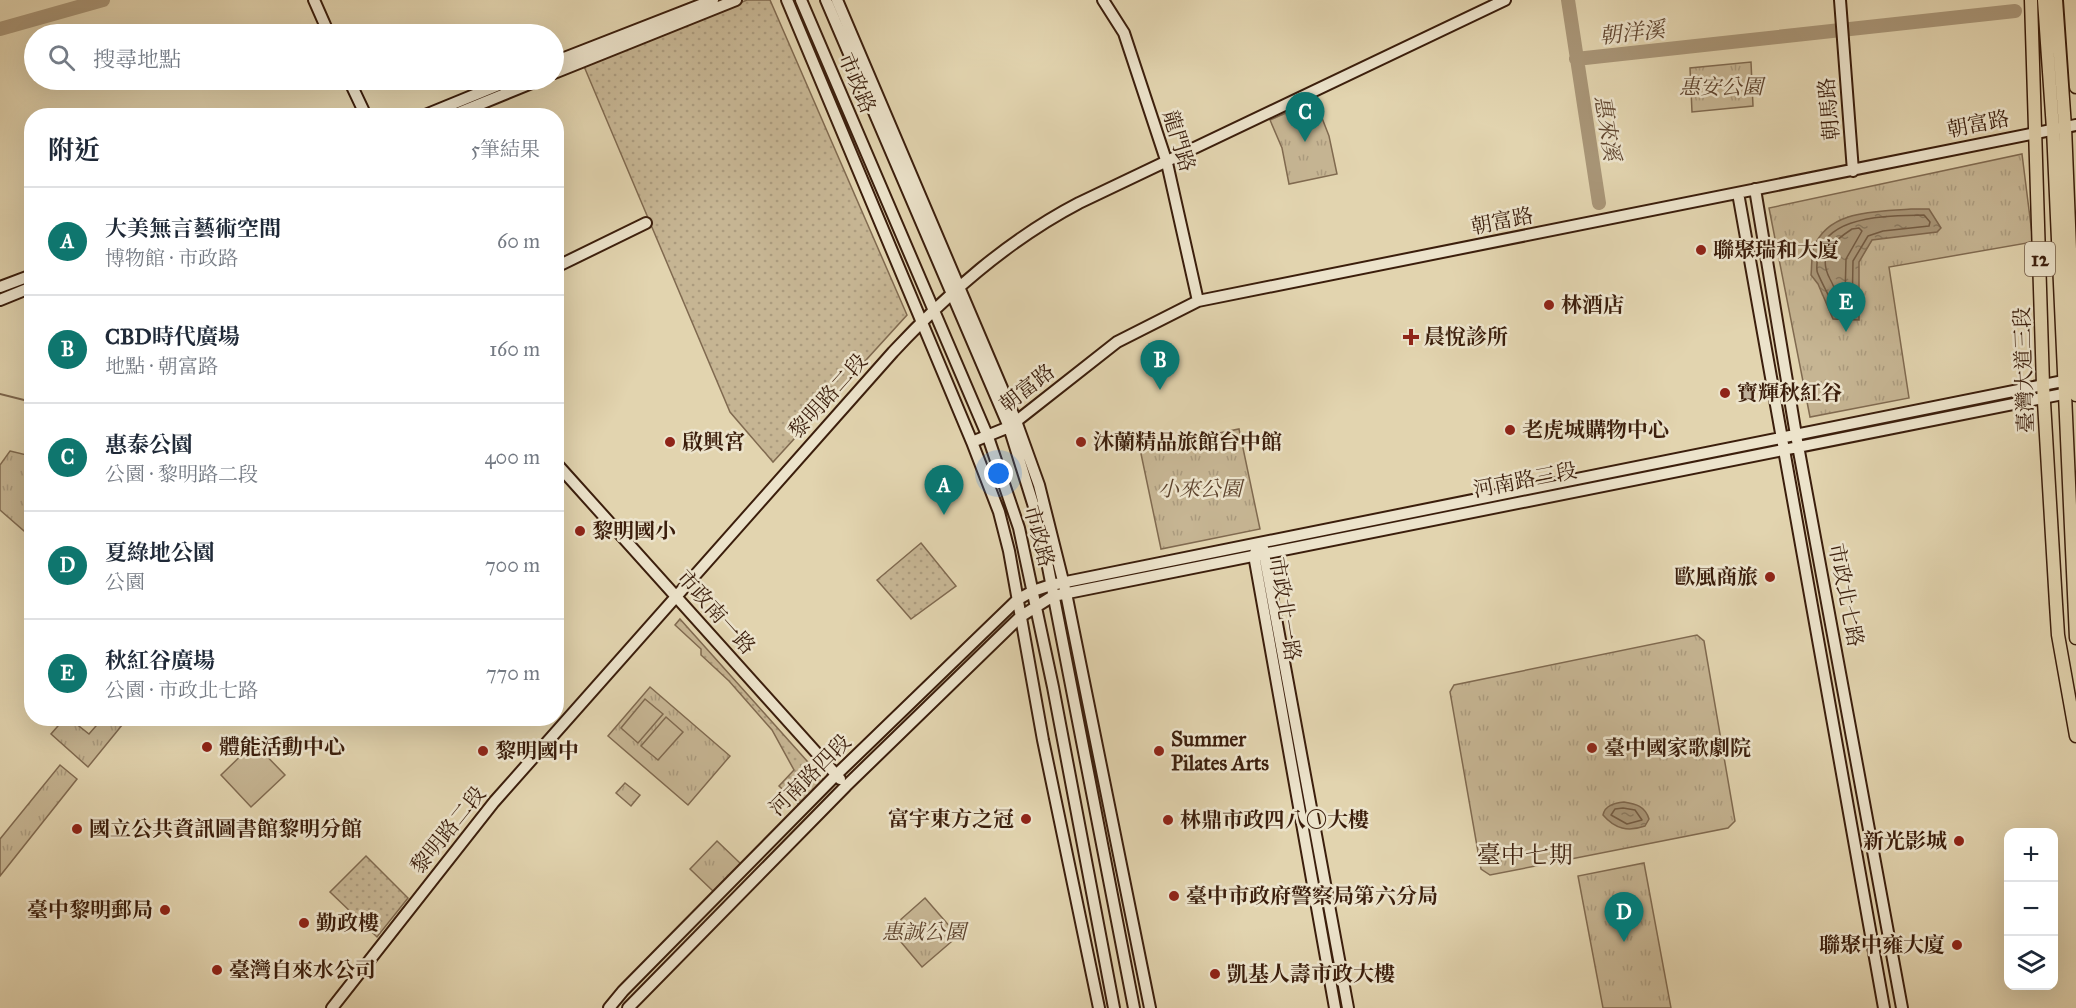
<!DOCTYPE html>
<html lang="zh-TW">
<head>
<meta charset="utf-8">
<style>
  :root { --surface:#fff; --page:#f2f2f3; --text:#1f2937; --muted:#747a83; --line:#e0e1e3; --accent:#0f766e }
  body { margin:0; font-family:"IM FELL Great Primer","Noto Serif TC",serif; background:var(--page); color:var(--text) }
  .controls { position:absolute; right:18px; bottom:18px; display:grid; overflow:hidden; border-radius:12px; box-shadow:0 6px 24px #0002 }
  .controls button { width:54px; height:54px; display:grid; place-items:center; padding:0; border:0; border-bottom:2px solid var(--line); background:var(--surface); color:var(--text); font:30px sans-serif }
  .you { position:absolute; left:999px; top:474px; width:21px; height:21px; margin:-15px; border:4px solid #fff; border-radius:50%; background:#1a73e8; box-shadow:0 0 0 9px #1a73e833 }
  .badge { display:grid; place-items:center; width:39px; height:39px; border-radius:50%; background:var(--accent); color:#fff; font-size:20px; font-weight:700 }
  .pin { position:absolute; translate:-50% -50px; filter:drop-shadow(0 2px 3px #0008) }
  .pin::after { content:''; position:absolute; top:32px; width:21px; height:18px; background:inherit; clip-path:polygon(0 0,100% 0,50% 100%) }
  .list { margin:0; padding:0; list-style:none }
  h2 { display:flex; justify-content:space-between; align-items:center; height:78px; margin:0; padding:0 24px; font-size:26px }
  h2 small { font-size:20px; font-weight:400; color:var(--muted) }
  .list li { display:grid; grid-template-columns:39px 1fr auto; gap:18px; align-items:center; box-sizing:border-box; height:108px; padding:0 24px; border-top:2px solid var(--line) }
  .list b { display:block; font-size:22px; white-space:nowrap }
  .list p { margin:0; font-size:20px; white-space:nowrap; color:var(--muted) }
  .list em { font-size:20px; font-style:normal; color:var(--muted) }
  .icon { flex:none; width:33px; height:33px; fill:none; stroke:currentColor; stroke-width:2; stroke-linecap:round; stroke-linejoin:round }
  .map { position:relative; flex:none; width:2076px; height:1008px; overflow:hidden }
  .search { position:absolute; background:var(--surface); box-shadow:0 6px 24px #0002; left:24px; top:24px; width:540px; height:66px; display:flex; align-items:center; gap:15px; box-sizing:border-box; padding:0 21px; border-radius:33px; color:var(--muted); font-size:22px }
  .panel { position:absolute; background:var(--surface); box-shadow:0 6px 24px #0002; left:24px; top:108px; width:540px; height:618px; border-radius:24px }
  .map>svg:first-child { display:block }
</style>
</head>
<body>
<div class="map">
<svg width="2076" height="1008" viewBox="0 0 2076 1008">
  <defs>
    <pattern id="grass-dots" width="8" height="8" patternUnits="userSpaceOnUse" patternTransform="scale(1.5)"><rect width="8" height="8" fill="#c6b593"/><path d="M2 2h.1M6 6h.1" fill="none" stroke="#ab9b7e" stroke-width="1.8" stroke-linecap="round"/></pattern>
    <pattern id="park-tufts" width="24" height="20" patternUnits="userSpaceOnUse" patternTransform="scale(1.5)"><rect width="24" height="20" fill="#c6b593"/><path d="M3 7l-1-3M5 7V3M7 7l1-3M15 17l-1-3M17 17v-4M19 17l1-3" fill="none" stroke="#ab9b7e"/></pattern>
    <pattern id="water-ripples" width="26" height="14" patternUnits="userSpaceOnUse" patternTransform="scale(1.5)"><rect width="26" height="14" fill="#a99678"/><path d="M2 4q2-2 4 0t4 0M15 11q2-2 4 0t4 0" fill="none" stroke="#8b7a61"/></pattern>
  </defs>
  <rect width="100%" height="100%" fill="#e2d4af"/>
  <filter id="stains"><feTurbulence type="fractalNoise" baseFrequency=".00333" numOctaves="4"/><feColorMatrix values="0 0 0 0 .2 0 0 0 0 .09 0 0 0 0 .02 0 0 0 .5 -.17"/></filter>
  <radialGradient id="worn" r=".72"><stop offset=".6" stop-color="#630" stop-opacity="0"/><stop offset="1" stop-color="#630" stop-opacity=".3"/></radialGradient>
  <path fill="url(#grass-dots)" stroke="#806a50" stroke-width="1.5" d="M 747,0 L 770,0 L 907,315 L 773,462 L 730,412 L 583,64 Z
    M 921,543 L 956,586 L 911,619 L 877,580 Z
    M 680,619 L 824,780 L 799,805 L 779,786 L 794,770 L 772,730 L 729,681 L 701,655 L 701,649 L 675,625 Z
    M 366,856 L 408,898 L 377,937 L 330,892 Z"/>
  <path fill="url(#park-tufts)" stroke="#806a50" stroke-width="1.5" d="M 1751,62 L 1753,106 L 1692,112 L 1690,68 Z
    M 1315,100 L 1329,136 L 1337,174 L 1289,184 L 1282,148 L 1270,120 Z
    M 2022,154 L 2033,242 L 1889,267 L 1909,398 L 1810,417 L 1769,208 Z
    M 1239,429 L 1260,529 L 1161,549 L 1140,449 Z
    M 10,451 L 31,456 L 31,537 L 0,510 L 0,465 Z
    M 1697,635 L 1704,641 L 1735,821 L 1728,828 L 1490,875 L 1481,869 L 1450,692 L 1454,685 Z
    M 650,687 L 730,756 L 688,805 L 608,736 Z
    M 64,719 L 70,719 L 89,734 L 102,719 L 127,719 L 88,767 L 51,734 Z
    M 60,765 L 77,779 L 0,876 L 0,839 Z
    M 625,783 L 640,795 L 631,806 L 616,793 Z
    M 717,841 L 741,864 L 714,892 L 690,869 Z
    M 1644,863 L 1671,1008 L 1603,1008 L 1578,876 Z
    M 925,898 L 958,936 L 922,967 L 890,929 Z"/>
  <path fill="#c6b593" stroke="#806a50" stroke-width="1.5" d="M 645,699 L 663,714 L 638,743 L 621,728 Z
    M 666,717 L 683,732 L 658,760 L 641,746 Z
    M 254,743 L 285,775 L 251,807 L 221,775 Z"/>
  <path fill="url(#water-ripples)" stroke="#7d664d" stroke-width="1.5" d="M 1911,209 L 1929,209 L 1941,228 L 1937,232 L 1872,240 L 1859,262 L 1859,320 L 1833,319 L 1818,284 L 1811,275 C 1812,267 1811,255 1814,247 C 1829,209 1878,212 1911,209 Z
    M 1624,802 C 1636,804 1645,806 1649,819 L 1645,826 C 1628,832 1615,829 1603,815 C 1605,805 1615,803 1624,802 Z"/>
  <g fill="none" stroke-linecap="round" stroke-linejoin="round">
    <path stroke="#725a42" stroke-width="1.5" d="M 1924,215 L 1930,222 L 1929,226 L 1883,231 L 1868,236 L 1853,261 L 1852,312 L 1837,312 C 1834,306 1818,276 1817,271 C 1813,214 1885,216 1924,215 Z
      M 1852,229 L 1859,228 L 1862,231 L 1846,259 L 1845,297 L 1841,300 C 1836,294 1834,286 1830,279 C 1817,254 1832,242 1852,229 Z
      M 1623,808 L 1635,810 L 1642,820 L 1627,824 L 1611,815 L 1615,809 Z"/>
    <path stroke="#7d664d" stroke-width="2" d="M 0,394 L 32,402"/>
    <path stroke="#a99678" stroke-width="14" d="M 1568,0 L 1599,203
      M 0,29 L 103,0
      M 1576,59 L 2015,11"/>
    <defs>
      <path id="secondary" d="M 314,0 L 329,34
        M 787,0 L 972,442 L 999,512 L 1009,551 L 1043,740 L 1099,1008
        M 801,0 L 988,437 L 1019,528 L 1053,687 L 1114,1008
        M 826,0 L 1009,427 L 1040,526 L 1134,1008
        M 837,0 L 1016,421 L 1039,485 L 1066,593 L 1150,1008
        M 1103,0 L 1124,33 L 1167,163 L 1198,301
        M 1840,0 L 1853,171
        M 554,62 L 713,0
        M 554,73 L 736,0
        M 349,80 L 366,116
        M 423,116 L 511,80
        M 451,116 L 539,80
        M 1755,189 L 1796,435 L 1902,1008
        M 1738,193 L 1884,1008
        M 556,267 L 646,223
        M 0,287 L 32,275
        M 0,300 L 32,287
        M 972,442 L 1009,427 L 1117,342 L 1198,301 L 2076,125
        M 556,463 L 840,779
        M 1263,548 L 1348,1008
        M 1256,551 L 1254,555 L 1335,1008
        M 332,1008 L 494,802 L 893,352 C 948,293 1008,240 1079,203 L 1505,0
        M 609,1008 L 623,991 L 836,775 L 1017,600 L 1033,591 L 1051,585 L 2073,379
        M 628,1008 L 846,786 L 1020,617 L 1053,596 L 2073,392"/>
      <path id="primary" d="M 2031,0 L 2043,385 L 2056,604 L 2058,635 L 2076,736
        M 2044,0 L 2053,129 L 2076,638
        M 2056,0 L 2065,127 L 2076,395
        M 2070,0 L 2076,87"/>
    </defs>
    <use href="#secondary" stroke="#3b1e0c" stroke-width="14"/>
    <use href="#primary" stroke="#3b1e0c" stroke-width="15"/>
    <use href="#secondary" stroke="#ece3cb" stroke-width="10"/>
    <use href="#primary" stroke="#e2d4af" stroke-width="12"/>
  </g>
  <g fill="#8f2418" stroke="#ece3cb" stroke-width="2">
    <circle cx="1701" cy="250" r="6"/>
    <circle cx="1549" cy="305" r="6"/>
    <path d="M1408 328h6v6h6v6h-6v6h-6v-6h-6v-6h6z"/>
    <circle cx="1725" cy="393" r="6"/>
    <circle cx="1510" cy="430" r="6"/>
    <circle cx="670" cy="442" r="6"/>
    <circle cx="1081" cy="442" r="6"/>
    <circle cx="580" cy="531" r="6"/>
    <circle cx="1770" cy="577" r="6"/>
    <circle cx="207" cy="747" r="6"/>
    <circle cx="1592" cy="748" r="6"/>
    <circle cx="483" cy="751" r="6"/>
    <circle cx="1159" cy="751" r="6"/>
    <circle cx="1026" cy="819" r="6"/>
    <circle cx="1168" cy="820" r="6"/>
    <circle cx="77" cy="829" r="6"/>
    <circle cx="1959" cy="841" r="6"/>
    <circle cx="1174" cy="896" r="6"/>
    <circle cx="165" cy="910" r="6"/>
    <circle cx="304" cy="923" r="6"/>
    <circle cx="1957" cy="945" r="6"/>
    <circle cx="217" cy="970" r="6"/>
    <circle cx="1215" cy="974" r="6"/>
  </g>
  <g text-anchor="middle" stroke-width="5" stroke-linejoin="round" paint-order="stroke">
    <rect fill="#ece3cb" stroke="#705945" stroke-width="1.5" x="2025" y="242" width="30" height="34" rx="4.5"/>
    <g font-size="20" font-weight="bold" fill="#3b1e0c">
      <text x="2040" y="266">12</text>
    </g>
    <g font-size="21" fill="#3b1e0c" stroke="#ece3cb">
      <text transform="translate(857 83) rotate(67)" y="7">市政路</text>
      <text transform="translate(1829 109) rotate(-95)" y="7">朝馬路</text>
      <text transform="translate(1978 124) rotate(-11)" y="7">朝富路</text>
      <text transform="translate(1179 141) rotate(73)" y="7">龍門路</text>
      <text transform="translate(1502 221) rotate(-11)" y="7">朝富路</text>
      <text transform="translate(2024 370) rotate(-92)" y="7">臺灣大道三段</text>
      <text transform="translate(1027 388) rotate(-38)" y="7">朝富路</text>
      <text transform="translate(828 396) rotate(-48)" y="7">黎明路二段</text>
      <text transform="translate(1525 480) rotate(-11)" y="7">河南路三段</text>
      <text transform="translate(1039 536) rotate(75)" y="7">市政路</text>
      <text transform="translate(1846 595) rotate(79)" y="7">市政北七路</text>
      <text transform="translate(1285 609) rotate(81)" y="7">市政北一路</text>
      <text transform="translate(716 612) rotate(48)" y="7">市政南一路</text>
      <text transform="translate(810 775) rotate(-45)" y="7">河南路四段</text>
      <text transform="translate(448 830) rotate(-51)" y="7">黎明路二段</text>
    </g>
    <g font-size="21" font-style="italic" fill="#5e442e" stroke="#ece3cb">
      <text x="1721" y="94">惠安公園</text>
      <text x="1200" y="496">小來公園</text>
      <text x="924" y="939">惠誠公園</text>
    </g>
    <g font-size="21" font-weight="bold" fill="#3b1e0c" stroke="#ece3cb" text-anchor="start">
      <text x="1713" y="257">聯聚瑞和大廈</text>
      <text x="1561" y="312">林酒店</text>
      <text x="1424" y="344">晨悅診所</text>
      <text x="1737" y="400">寶輝秋紅谷</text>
      <text x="1522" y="437">老虎城購物中心</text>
      <text x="682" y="449">啟興宮</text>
      <text x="1093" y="449">沐蘭精品旅館台中館</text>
      <text x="592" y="538">黎明國小</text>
      <text x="1758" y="584" text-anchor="end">歐風商旅</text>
      <text x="1171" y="746">Summer<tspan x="1171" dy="24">Pilates Arts</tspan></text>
      <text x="219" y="754">體能活動中心</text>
      <text x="1604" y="755">臺中國家歌劇院</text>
      <text x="495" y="758">黎明國中</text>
      <text x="1014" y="826" text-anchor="end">富宇東方之冠</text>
      <text x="1180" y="827">林鼎市政四八〇大樓</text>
      <text x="89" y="836">國立公共資訊圖書館黎明分館</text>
      <text x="1947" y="848" text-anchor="end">新光影城</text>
      <text x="1186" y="903">臺中市政府警察局第六分局</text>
      <text x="153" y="917" text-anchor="end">臺中黎明郵局</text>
      <text x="316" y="930">勤政樓</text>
      <text x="1945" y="952" text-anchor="end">聯聚中雍大廈</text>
      <text x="229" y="977">臺灣自來水公司</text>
      <text x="1227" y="981">凱基人壽市政大樓</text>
    </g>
    <g font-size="22" font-style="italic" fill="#624832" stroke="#ece3cb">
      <text transform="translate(1632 32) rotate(-6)" y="8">朝洋溪</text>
      <text transform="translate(1608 128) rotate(81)" y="8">惠來溪</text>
    </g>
    <g font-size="24" fill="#3b1e0c" stroke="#ece3cb">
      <text x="1525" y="863">臺中七期</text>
    </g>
  </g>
  <rect width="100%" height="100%" filter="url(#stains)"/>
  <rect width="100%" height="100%" fill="url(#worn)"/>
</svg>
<div class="controls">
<button>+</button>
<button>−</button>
<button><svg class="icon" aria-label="layers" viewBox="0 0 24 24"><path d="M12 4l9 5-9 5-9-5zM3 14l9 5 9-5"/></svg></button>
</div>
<div class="you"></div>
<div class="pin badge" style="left:944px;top:515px">A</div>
<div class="pin badge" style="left:1160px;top:390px">B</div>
<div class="pin badge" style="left:1305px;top:142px">C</div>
<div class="pin badge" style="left:1624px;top:942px">D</div>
<div class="pin badge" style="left:1846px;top:332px">E</div>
<div class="search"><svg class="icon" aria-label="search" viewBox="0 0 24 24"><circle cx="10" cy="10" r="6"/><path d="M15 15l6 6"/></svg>搜尋地點</div>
<section class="panel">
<h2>附近<small>5筆結果</small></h2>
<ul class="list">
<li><span class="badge">A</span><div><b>大美無言藝術空間</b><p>博物館 · 市政路</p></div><em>60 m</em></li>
<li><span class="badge">B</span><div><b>CBD時代廣場</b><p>地點 · 朝富路</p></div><em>160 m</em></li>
<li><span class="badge">C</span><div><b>惠泰公園</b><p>公園 · 黎明路二段</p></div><em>400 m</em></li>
<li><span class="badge">D</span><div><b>夏綠地公園</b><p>公園</p></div><em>700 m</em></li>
<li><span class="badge">E</span><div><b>秋紅谷廣場</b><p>公園 · 市政北七路</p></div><em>770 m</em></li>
</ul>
</section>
</div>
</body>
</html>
